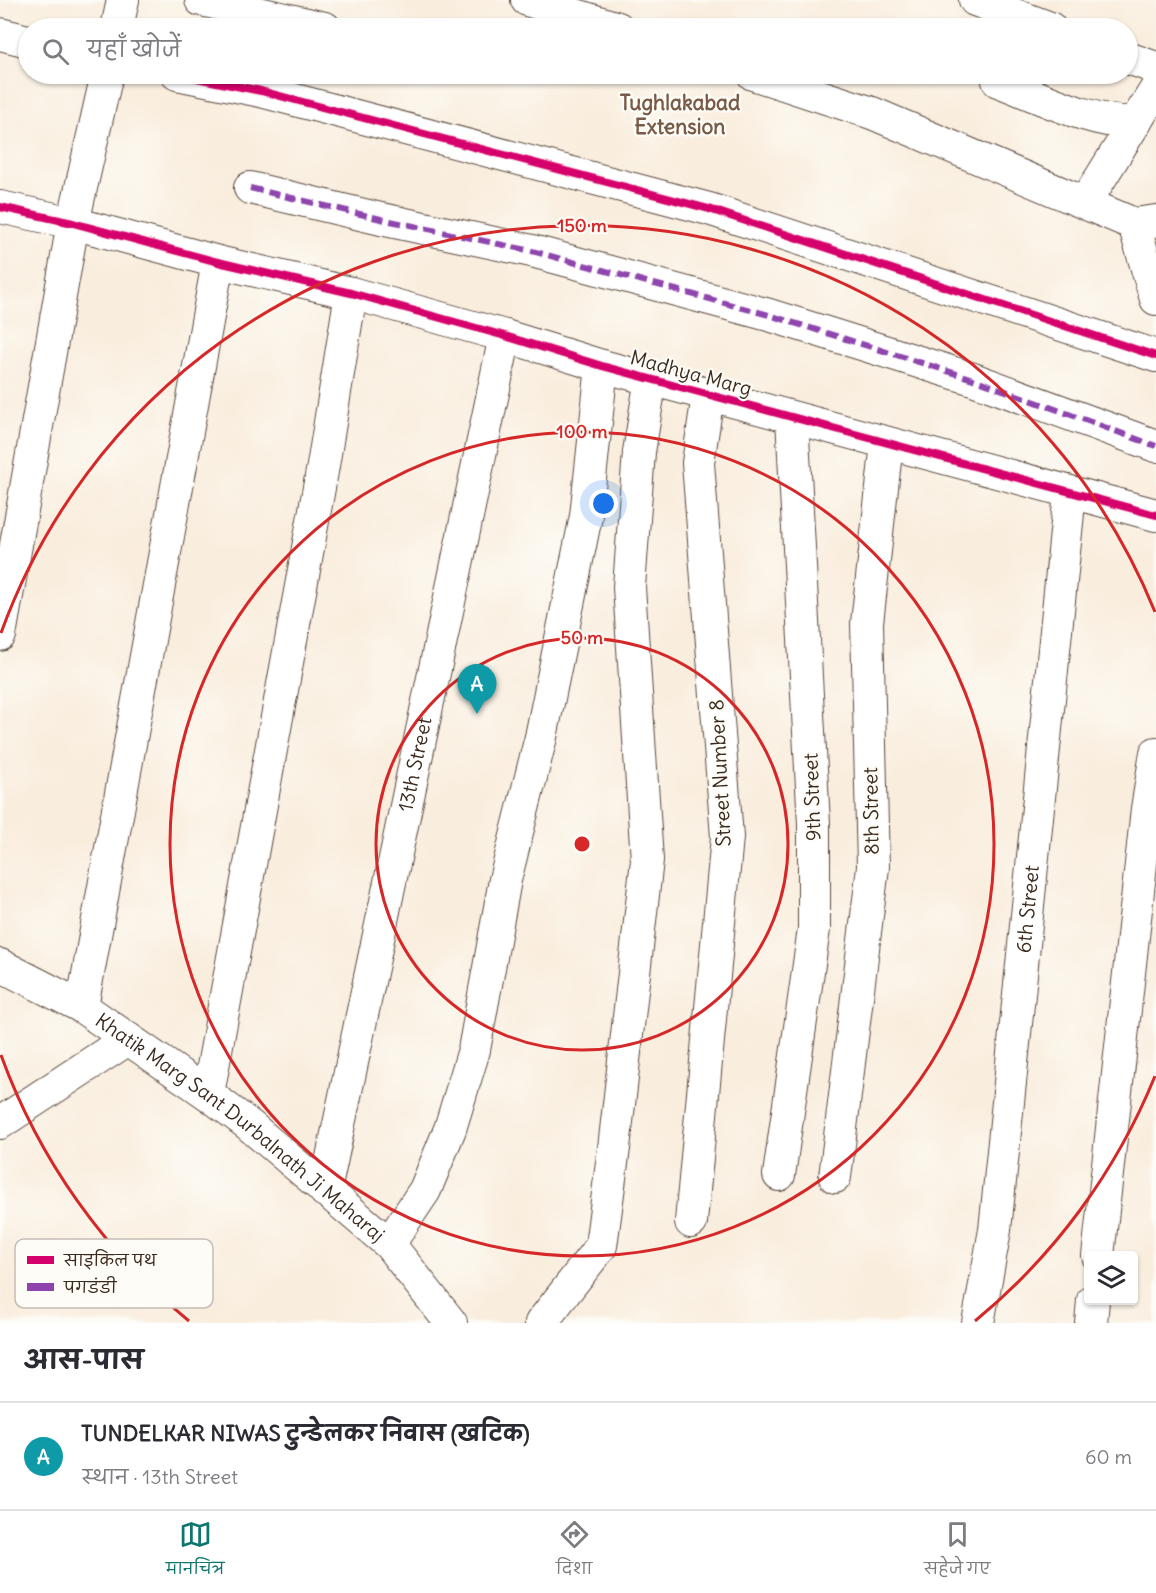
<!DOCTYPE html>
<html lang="hi">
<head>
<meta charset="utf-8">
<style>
  :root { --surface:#fff; --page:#f7f7f7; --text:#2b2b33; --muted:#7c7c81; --line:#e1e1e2; --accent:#0f766e }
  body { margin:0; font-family:Delius,"Playpen Sans Deva",sans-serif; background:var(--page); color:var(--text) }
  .controls { position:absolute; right:18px; bottom:18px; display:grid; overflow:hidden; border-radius:6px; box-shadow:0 2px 4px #0004 }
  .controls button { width:54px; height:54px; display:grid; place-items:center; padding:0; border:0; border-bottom:2px solid var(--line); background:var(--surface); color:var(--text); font:30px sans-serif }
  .you { position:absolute; left:604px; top:504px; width:21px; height:21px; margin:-15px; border:4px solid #fff; border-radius:50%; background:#1a73e8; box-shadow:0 0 0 9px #1a73e833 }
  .badge { display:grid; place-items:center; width:39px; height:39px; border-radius:50%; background:var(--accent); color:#fff; font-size:20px; font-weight:700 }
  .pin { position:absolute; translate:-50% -50px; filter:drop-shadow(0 2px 3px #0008) }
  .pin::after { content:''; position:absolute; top:32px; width:21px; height:18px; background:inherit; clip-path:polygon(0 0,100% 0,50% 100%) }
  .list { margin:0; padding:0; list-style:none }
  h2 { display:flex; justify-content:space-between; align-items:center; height:78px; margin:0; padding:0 24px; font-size:26px }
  h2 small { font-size:20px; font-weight:400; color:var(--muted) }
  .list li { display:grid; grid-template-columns:39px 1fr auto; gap:18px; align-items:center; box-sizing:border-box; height:108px; padding:0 24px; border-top:2px solid var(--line) }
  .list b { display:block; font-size:22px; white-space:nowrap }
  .list p { margin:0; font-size:20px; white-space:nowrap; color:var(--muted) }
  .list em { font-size:20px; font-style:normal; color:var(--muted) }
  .icon { flex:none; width:33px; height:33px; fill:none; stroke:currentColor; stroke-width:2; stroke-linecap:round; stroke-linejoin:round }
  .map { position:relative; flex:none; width:1156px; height:1323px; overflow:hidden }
  .search { position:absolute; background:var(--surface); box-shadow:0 2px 4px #0004; left:18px; right:18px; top:18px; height:66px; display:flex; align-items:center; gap:15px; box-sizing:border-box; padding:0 21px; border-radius:33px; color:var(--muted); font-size:22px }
  .sheet { height:186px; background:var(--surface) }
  nav { display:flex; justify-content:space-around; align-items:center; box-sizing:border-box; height:84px; border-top:2px solid var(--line); background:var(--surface); font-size:16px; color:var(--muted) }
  nav a { display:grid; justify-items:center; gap:3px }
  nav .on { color:var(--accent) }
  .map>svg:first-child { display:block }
</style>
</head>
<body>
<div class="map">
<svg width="1156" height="1323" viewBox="0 0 1156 1323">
  <rect width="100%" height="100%" fill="#fdfcf7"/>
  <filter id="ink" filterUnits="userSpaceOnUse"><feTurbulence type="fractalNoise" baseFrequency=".0167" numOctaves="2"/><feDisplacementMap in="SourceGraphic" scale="12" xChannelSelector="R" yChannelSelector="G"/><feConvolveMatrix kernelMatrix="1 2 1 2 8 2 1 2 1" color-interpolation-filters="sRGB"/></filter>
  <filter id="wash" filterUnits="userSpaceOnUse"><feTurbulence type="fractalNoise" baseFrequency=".008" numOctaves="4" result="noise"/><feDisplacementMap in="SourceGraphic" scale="24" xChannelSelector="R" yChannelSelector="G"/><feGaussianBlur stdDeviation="1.35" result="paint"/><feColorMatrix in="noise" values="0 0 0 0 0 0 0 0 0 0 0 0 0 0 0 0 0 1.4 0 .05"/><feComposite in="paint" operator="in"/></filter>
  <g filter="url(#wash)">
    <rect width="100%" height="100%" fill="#f9eddd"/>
  </g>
  <g filter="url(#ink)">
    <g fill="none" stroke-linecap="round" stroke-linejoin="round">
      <defs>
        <g id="minor">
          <path d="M 201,0 L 325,28"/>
          <path d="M 527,0 L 618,28"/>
          <path d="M 975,0 L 1050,28"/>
          <path d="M 117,28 L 123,0"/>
          <path d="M 0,34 L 28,41"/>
          <path d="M 1128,58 L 1156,68"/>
          <path d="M 177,74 L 261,91 L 709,209 L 1156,356"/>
          <path d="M 753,74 L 872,113 L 1134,224 L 1156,221"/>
          <path d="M 998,81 C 1036,95 1097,126 1136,122"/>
          <path d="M 250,188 L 381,219 L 532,251 L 769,315 L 973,379 L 1156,446"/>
          <path d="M 1085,203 L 1156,89"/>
          <path d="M 0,207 L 73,223 L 218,262 L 351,293 L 505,336 L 602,366 L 1156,515"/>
          <path d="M 1134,224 L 1156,299"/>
          <path d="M 0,635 L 73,223 L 107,74"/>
          <path id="s1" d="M 0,965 L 82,1007 L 208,1094 L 249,1125 L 389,1244 L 451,1323"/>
          <path d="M 82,1007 L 218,262"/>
          <path d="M 208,1094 L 323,466 L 351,293"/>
          <path d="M 0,1123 L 128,1039"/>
          <path d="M 779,1175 L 814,929 L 814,824 L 792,418"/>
          <path d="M 835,1177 L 873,867 L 867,623 L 887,443"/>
          <path id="s2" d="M 325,1191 L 505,336"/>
          <path d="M 691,1222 L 727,837 L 698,463 L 708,395"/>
          <path d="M 389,1244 L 425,1190 L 450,1129 L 474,1050 L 505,880 L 541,737 L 586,516 L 602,366"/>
          <path d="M 1098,1256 L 1147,809 L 1156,753"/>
          <path d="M 541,1323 L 601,1246 L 614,1148 L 647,860 L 629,587 L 639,452 L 651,378"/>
          <path id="s3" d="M 978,1323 L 995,1230 L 1070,493"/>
          <path d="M 1091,1323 L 1093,1300"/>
        </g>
      </defs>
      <use href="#minor" stroke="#58473b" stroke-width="34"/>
      <use href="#minor" stroke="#fff" stroke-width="32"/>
      <path stroke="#8e44ad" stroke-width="6" stroke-dasharray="12 6" stroke-linecap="butt" d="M 250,188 L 381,219 L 532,251 L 769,315 L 973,379 L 1156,446"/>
      <defs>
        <path id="cycleway" d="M 177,74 L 261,91 L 709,209 L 1156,356
          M 0,207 L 73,223 L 218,262 L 351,293 L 505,336 L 602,366 L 1156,515"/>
      </defs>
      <use href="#cycleway" stroke="#fdfcf7" stroke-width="11"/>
      <use href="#cycleway" stroke="#d6006c" stroke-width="8"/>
    </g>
  </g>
  <g fill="none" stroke="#d62828" stroke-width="3">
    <circle cx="582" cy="844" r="206"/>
    <circle cx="582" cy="844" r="412"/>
    <path d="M1155 1076A618 618 0 0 1 975 1321M189 1321A618 618 0 0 1 1 1055M1 633A618 618 0 0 1 1155 612"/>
  </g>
  <g text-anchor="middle" stroke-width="4.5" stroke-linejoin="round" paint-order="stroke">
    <g font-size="20" fill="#3b2a1e" stroke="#fdfcf7">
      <text transform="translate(691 373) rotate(15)" y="7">Madhya Marg</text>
      <text dy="7" stroke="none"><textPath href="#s2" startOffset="436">13th Street</textPath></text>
      <text transform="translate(720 773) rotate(-93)" y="7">Street Number 8</text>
      <text transform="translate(812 797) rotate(-92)" y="7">9th Street</text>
      <text transform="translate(871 811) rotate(-91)" y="7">8th Street</text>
      <text dy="7" stroke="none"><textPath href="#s3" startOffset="417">6th Street</textPath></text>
      <text dy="7" stroke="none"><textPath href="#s1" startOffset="291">Khatik Marg Sant Durbalnath Ji Maharaj</textPath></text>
    </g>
    <g font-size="21" font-weight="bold" fill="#795a47" stroke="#fdfcf7">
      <text x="680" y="110">Tughlakabad<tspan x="680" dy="24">Extension</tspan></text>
    </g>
  </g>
  <rect x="15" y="1239" width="198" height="69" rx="9" fill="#fdfcf7" stroke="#c3bdb6" stroke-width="1.5"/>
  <rect x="27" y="1256" width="27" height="8" fill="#d6006c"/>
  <rect x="27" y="1283" width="27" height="8" fill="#8e44ad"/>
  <g font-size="16" fill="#3b2a1e">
    <text x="64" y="1266">साइकिल पथ</text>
    <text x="64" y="1293">पगडंडी</text>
  </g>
  <circle cx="582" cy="844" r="9" fill="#d62828" stroke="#fdfcf7" stroke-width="3"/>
  <g font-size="18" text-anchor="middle" font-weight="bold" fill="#d62828" stroke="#fdfcf7" stroke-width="4.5" stroke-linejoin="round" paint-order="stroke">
    <text x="582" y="232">150 m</text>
    <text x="582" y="438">100 m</text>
    <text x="582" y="644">50 m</text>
  </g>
</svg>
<div class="controls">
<button><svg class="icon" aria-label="layers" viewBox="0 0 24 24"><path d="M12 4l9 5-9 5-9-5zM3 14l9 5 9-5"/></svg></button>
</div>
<div class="you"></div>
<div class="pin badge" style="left:477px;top:714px;background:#0f9aa8">A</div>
<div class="search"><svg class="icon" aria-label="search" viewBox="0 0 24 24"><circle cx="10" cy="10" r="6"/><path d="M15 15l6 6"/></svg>यहाँ खोजें</div>
</div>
<section class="sheet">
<h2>आस-पास<small></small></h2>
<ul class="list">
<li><span class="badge" style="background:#0f9aa8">A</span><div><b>TUNDELKAR NIWAS टुन्डेलकर निवास (खटिक)</b><p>स्थान · 13th Street</p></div><em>60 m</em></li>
</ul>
</section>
<nav>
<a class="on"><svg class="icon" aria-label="map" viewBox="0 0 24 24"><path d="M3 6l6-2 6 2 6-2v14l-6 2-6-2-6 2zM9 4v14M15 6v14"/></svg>मानचित्र</a>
<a><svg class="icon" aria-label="directions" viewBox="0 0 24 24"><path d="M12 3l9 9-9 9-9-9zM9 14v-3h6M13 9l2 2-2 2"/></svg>दिशा</a>
<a><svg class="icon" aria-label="saved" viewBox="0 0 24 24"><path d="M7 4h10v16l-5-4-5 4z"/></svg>सहेजे गए</a>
</nav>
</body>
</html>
